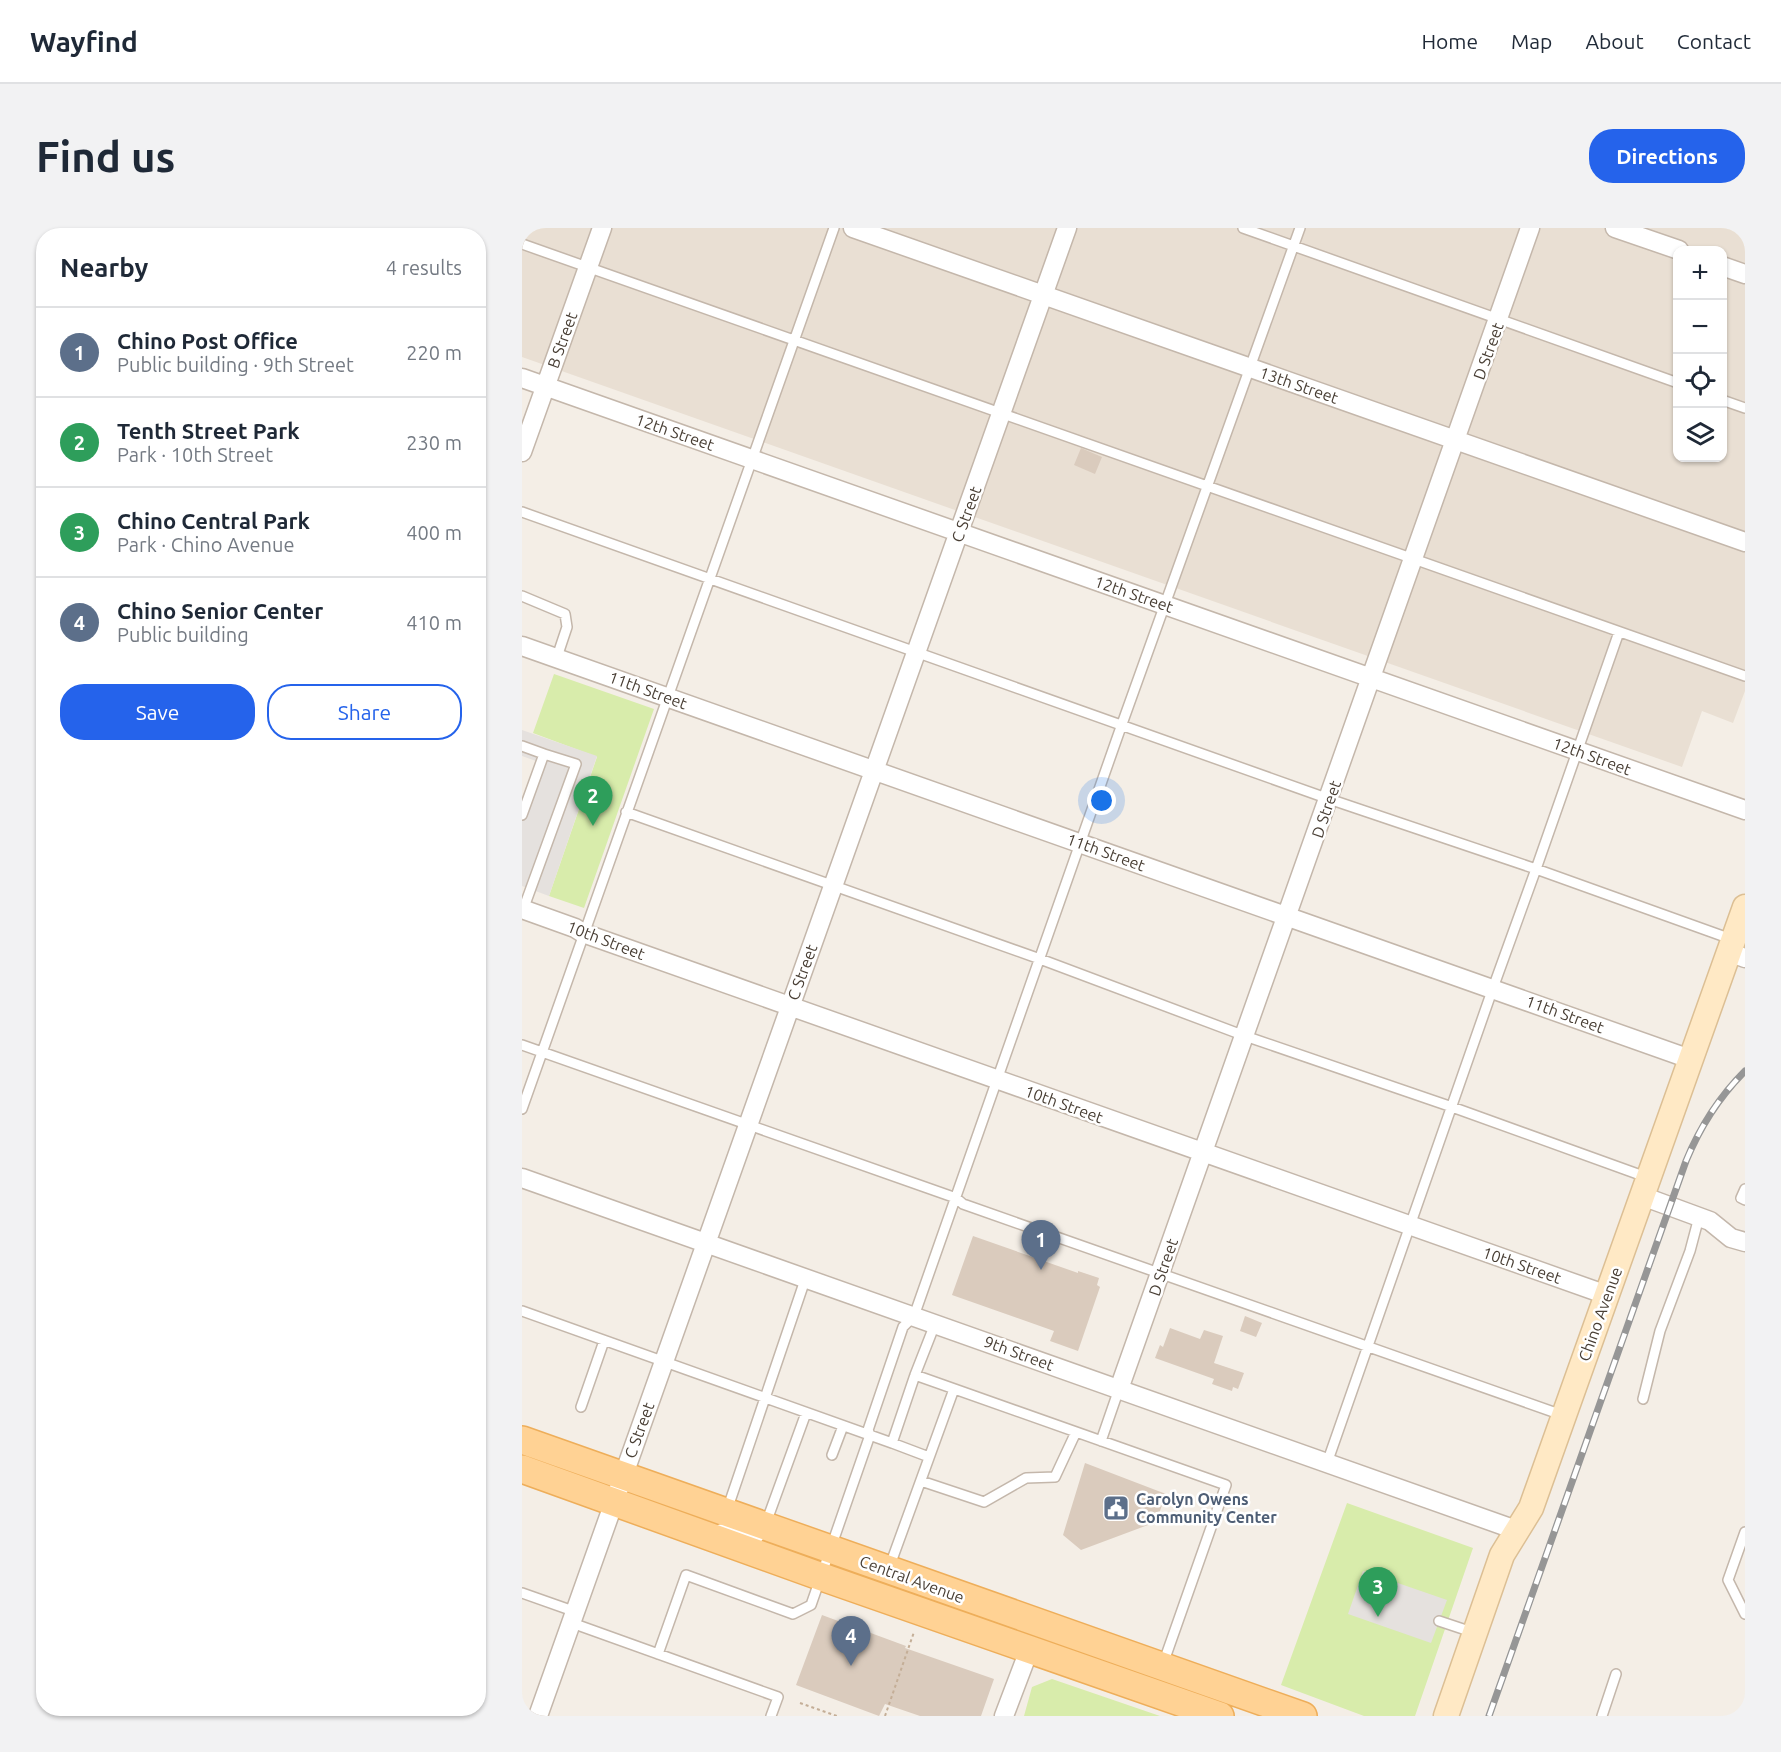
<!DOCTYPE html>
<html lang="en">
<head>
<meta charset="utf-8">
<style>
  :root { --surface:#fff; --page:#f2f2f3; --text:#1f2937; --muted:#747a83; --line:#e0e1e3; --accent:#2563eb }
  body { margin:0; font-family:Ubuntu,sans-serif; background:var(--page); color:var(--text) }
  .controls { position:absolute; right:18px; top:18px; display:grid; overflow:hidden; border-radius:12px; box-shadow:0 2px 4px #0004 }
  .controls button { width:54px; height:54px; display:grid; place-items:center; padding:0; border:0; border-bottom:2px solid var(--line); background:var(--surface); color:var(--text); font:30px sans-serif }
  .you { position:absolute; left:580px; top:573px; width:21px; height:21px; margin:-15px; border:4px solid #fff; border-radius:50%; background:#1a73e8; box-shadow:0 0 0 9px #1a73e833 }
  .badge { display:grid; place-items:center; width:39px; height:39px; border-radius:50%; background:var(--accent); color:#fff; font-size:20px; font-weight:700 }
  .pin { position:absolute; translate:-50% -50px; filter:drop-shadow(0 2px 3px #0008) }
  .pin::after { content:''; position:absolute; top:32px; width:21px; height:18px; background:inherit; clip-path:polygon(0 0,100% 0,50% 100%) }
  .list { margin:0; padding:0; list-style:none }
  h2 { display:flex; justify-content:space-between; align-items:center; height:78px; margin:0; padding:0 24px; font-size:26px }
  h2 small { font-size:20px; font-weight:400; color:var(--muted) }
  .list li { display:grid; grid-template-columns:39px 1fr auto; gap:18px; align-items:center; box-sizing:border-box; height:90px; padding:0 24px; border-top:2px solid var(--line) }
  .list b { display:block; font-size:22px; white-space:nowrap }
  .list p { margin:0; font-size:20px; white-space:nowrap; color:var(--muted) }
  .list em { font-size:20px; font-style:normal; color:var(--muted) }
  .actions { display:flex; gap:12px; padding:18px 24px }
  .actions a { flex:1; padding:14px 0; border:2px solid var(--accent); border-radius:24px; text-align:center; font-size:21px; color:var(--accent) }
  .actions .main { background:var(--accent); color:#fff }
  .icon { flex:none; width:33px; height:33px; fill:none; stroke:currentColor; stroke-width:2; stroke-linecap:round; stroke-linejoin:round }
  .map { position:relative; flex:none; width:1223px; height:1488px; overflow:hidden; border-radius:24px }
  header { display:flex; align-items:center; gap:36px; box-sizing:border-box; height:84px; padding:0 30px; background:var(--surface); border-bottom:2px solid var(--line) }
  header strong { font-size:28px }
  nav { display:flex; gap:33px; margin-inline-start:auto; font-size:21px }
  .intro { display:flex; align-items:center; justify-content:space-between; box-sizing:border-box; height:144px; padding:0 36px }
  h1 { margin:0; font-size:42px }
  .button { padding:15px 27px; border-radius:24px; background:var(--accent); color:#fff; font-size:21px; font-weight:700 }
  main { display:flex; gap:36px; padding:0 36px }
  aside { flex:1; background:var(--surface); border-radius:24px; box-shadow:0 2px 4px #0004 }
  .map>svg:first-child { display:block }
</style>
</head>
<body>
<header>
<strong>Wayfind</strong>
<nav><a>Home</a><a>Map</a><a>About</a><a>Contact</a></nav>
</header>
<div class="intro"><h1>Find us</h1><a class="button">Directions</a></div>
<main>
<aside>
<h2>Nearby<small>4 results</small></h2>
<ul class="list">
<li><span class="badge" style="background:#5c6f8a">1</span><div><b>Chino Post Office</b><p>Public building · 9th Street</p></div><em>220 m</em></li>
<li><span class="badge" style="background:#2e9e5b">2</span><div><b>Tenth Street Park</b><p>Park · 10th Street</p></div><em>230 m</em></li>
<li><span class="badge" style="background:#2e9e5b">3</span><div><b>Chino Central Park</b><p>Park · Chino Avenue</p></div><em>400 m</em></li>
<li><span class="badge" style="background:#5c6f8a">4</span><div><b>Chino Senior Center</b><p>Public building</p></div><em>410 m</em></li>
</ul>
<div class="actions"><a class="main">Save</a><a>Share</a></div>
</aside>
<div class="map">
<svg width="1223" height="1488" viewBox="0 0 1223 1488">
  <rect width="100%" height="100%" fill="#f4eee6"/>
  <path fill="#e9dfd3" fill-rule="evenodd" d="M 0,0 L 1223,0 L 1223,463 L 1211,495 L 1180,483 L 1160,539 L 0,129 ZM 1156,22 L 1200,22 L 1200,230 L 1156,230 Z"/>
  <path fill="#d8ecab" d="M 32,446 L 132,481 L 62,680 L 27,668 L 75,529 L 11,505 Z
    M 825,1275 L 951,1320 L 893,1488 L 842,1488 L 759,1457 Z
    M 530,1451 L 638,1488 L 502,1488 L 510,1459 Z"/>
  <path fill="#e5e1de" d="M 0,502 L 75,528 L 27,668 L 0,658 L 0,572 L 14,533 L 0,528 Z
    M 841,1343 L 925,1372 L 909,1415 L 826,1386 Z"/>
  <path fill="#dacbbd" d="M 559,220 L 580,229 L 573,246 L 552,237 Z
    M 451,1008 L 556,1045 L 556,1043 L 577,1050 L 575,1057 L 578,1059 L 556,1123 L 528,1113 L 532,1103 L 430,1067 Z
    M 723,1088 L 740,1095 L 734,1109 L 718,1103 Z
    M 648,1100 L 678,1111 L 682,1102 L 701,1108 L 692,1135 L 722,1145 L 716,1161 L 711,1159 L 710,1163 L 690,1156 L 692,1151 L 633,1130 L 638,1117 L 641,1119 Z
    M 563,1235 L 644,1266 L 634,1294 L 559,1322 L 541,1307 Z
    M 300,1387 L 384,1418 L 383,1420 L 472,1451 L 459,1488 L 398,1488 L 363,1476 L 357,1488 L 274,1457 Z"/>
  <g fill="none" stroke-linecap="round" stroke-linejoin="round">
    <defs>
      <path id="lane" d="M 721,0 L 1156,155
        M 0,16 L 1223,448
        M 1200,172 L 1223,180
        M 0,284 L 807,571 L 1014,641 L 1209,711
        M 0,368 L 43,386 L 45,399 L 35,429
        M 0,518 L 22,526
        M 104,584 L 518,731 L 723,808 L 930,879 L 1124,949
        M 0,587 L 22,526 L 54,536 L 1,682
        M 0,817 L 434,970 L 441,976 L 1040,1187
        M 0,881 L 312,0
        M 1223,961 L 1219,970 L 1223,972
        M 0,1083 L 370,1215 L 393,1147
        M 413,1096 L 393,1147 L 704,1257 L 641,1436
        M 1121,1171 L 1138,1103 L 1168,1023 L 1177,989
        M 59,1179 L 82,1113
        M 579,1213 L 597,1161
        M 370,1215 L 407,1229
        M 310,1227 L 321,1198
        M 805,1235 L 971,760 L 1014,641 L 1097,404
        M 399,1253 L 462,1274 L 504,1250 L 533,1249 L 554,1204
        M 205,1282 L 283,1052
        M 195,1302 C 210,1297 222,1310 237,1309 L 248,1284 L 284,1185
        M 1223,1304 L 1206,1352 L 1223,1386
        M 367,1340 L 432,1161
        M 0,1365 L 54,1384
        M 917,1393 L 953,1405
        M 50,1395 L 256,1469 L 249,1488
        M 136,1426 L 164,1347 L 271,1386 L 289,1377 L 348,1207 L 346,1202 L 381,1099 L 392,1088 L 600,496 L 778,0
        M 1080,1488 L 1094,1446"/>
      <path id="street" d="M 331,0 L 1223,314
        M 1093,0 L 1157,22
        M 1200,38 L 1223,46
        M 0,150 L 1223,582
        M 0,224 L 80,0
        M 0,418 L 1168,831
        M 0,681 L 53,700 L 61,705 L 1085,1067
        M 1207,724 L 1223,730
        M 0,950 L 994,1302
        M 1120,968 L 1188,993 L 1209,1010 L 1223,1014
        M 597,1161 L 1008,0
        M 16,1488 L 545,0
        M 482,1488 L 507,1422"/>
      <path id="secondary" d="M 924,1488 L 980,1327 L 1009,1280 L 1223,679"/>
      <path id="primary" d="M 0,1212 L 781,1488
        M 0,1241 L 300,1349 L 698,1488"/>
    </defs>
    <use href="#lane" stroke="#c4b7ab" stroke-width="12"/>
    <use href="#street" stroke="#c4b7ab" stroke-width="21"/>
    <use href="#secondary" stroke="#dcbf94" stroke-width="27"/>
    <use href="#primary" stroke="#eeae5a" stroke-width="30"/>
    <path stroke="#c4ae97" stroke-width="2" stroke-dasharray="3 3" stroke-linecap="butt" d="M 278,1475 L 315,1488
      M 363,1488 L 392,1404"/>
    <use href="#lane" stroke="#fff" stroke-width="9"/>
    <use href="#street" stroke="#fff" stroke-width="18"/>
    <use href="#secondary" stroke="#ffe9c5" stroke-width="24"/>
    <use href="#primary" stroke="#ffd294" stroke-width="27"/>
    <defs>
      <path id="rail" d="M 967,1488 L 1164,933 C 1178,899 1197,869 1223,843"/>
    </defs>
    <use href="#rail" stroke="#969696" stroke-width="7"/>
    <use href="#rail" stroke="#fff" stroke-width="4.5" stroke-dasharray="14" stroke-linecap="butt"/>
  </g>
  <defs>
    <symbol id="civic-square" viewBox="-11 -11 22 22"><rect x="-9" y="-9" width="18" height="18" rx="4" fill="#5c6f8a" stroke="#fff"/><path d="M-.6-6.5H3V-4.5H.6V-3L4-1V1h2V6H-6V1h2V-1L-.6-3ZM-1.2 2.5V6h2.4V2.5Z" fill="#fff"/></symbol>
  </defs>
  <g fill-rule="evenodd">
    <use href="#civic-square" x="579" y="1265" width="30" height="30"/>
  </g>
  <g text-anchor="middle" stroke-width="5" stroke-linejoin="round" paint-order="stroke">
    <g font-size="16" fill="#483e34" stroke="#fff">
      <text transform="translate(40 112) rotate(-70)" y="6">B Street</text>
      <text transform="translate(966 123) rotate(-70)" y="6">D Street</text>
      <text transform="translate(777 157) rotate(19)" y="6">13th Street</text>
      <text transform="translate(153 204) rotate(19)" y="6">12th Street</text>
      <text transform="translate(444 286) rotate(-70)" y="6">C Street</text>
      <text transform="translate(612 366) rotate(19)" y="6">12th Street</text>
      <text transform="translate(126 462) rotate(20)" y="6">11th Street</text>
      <text transform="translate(1070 528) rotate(20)" y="6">12th Street</text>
      <text transform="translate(804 581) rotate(-71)" y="6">D Street</text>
      <text transform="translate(584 624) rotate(20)" y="6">11th Street</text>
      <text transform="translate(84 712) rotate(21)" y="6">10th Street</text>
      <text transform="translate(280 744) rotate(-70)" y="6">C Street</text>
      <text transform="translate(1043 786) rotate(20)" y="6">11th Street</text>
      <text transform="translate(542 876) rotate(20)" y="6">10th Street</text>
      <text transform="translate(1000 1037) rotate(19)" y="6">10th Street</text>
      <text transform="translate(641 1039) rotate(-71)" y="6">D Street</text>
      <text transform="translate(1078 1086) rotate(-70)" y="6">Chino Avenue</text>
      <text transform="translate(497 1125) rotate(20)" y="6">9th Street</text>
      <text transform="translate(117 1202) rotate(-70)" y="6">C Street</text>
      <text transform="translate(390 1351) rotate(20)" y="6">Central Avenue</text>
    </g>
    <g font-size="16" font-weight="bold" fill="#4e5e75" stroke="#fff" text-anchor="start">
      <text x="614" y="1277">Carolyn Owens<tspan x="614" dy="18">Community Center</tspan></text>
    </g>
  </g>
</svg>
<div class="controls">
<button>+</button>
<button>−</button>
<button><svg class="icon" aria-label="locate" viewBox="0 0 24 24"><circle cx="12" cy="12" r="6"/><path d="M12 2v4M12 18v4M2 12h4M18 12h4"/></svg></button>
<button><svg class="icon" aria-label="layers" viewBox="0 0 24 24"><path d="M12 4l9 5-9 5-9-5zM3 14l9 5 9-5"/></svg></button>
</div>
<div class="you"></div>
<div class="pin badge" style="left:519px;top:1042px;background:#5c6f8a">1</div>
<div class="pin badge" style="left:71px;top:598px;background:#2e9e5b">2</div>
<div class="pin badge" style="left:856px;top:1389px;background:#2e9e5b">3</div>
<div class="pin badge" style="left:329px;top:1438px;background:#5c6f8a">4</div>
</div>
</main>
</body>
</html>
